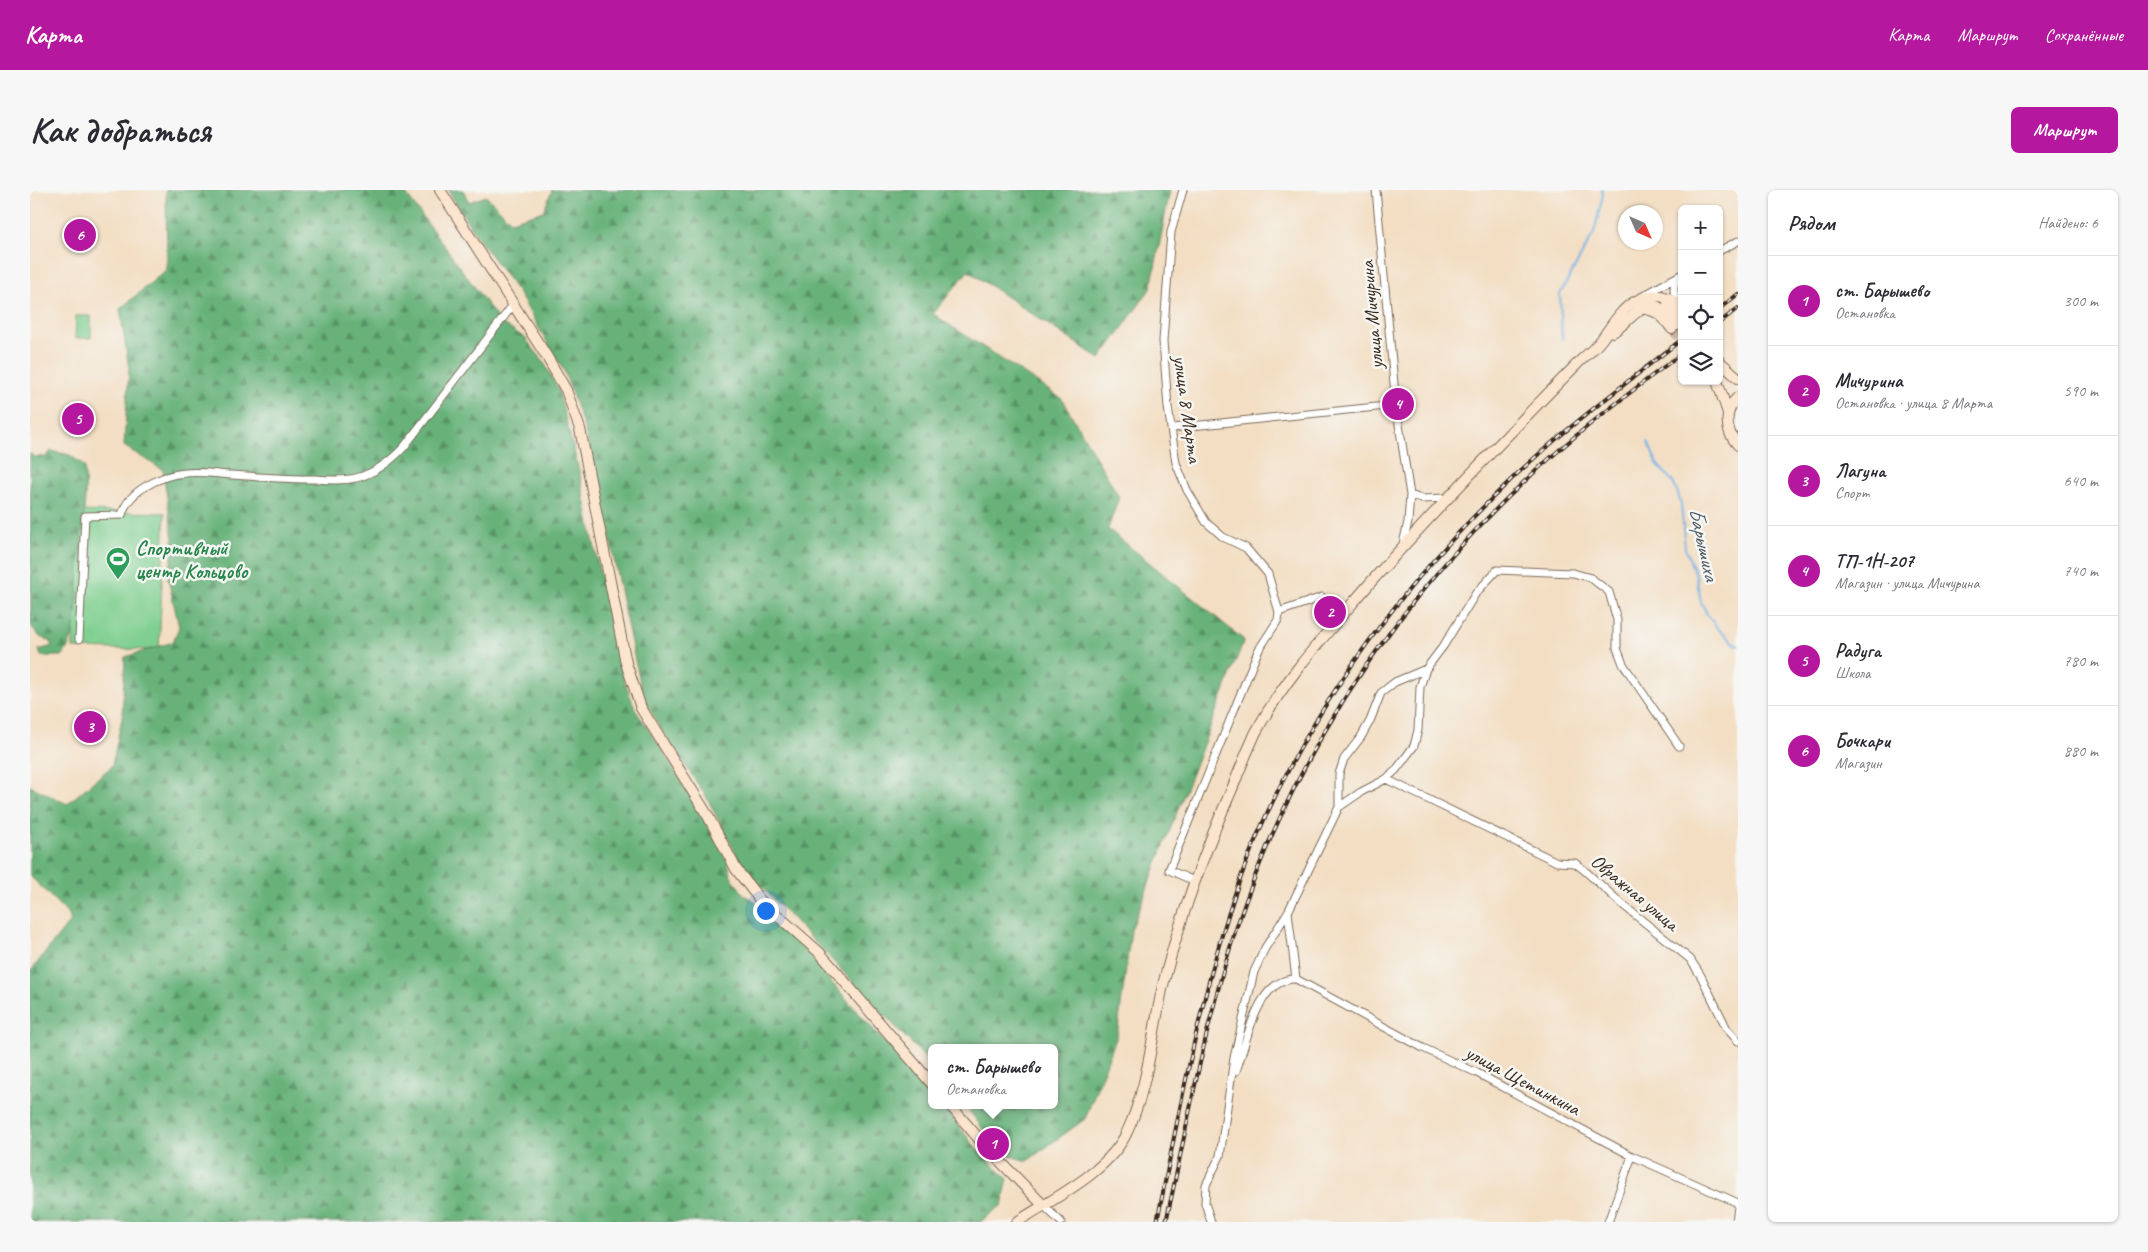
<!DOCTYPE html>
<html lang="ru">
<head>
<meta charset="utf-8">
<style>
  :root { --surface:#fff; --page:#f7f7f7; --text:#2b2b33; --muted:#7c7c81; --line:#e1e1e2; --accent:#b5179e }
  body { margin:0; font-family:Caveat,sans-serif; background:var(--page); color:var(--text) }
  .controls { position:absolute; right:15px; top:15px; display:grid; overflow:hidden; border-radius:8px; box-shadow:0 1px 4px #0004 }
  .controls button { width:45px; height:45px; display:grid; place-items:center; padding:0; border:0; border-bottom:1px solid var(--line); background:var(--surface); color:var(--text); font:25px sans-serif }
  .compass { position:absolute; left:1588px; top:15px; width:45px; height:45px; border-radius:50%; background:var(--surface); box-shadow:0 1px 4px #0004; rotate:135deg }
  .you { position:absolute; left:735px; top:720px; width:18px; height:18px; margin:-12px; border:4px solid #fff; border-radius:50%; background:#1a73e8; box-shadow:0 0 0 8px #1a73e833 }
  .badge { display:grid; place-items:center; width:32px; height:32px; border-radius:50%; background:var(--accent); color:#fff; font-size:16px; font-weight:700 }
  .pin { position:absolute; translate:-50% -50%; border:2px solid #fff; box-shadow:0 1px 5px #0006 }
  .popup { position:absolute; left:898px; top:854px; width:130px; height:65px; box-sizing:border-box; display:grid; place-content:center; border-radius:8px; background:var(--surface); filter:drop-shadow(0 1px 4px #0005); font-size:16px; white-space:nowrap; color:var(--muted) }
  .popup b { font-size:19px; color:var(--text) }
  .popup::after { content:''; position:absolute; left:50%; top:100%; margin-left:-10px; border:10px solid transparent; border-top-color:var(--surface) }
  .list { margin:0; padding:0; list-style:none }
  h2 { display:flex; justify-content:space-between; align-items:center; height:65px; margin:0; padding:0 20px; font-size:21px }
  h2 small { font-size:16px; font-weight:400; color:var(--muted) }
  .list li { display:grid; grid-template-columns:32px 1fr auto; gap:15px; align-items:center; box-sizing:border-box; height:90px; padding:0 20px; border-top:1px solid var(--line) }
  .list b { display:block; font-size:19px; white-space:nowrap }
  .list p { margin:0; font-size:16px; white-space:nowrap; color:var(--muted) }
  .list em { font-size:16px; font-style:normal; color:var(--muted) }
  .icon { flex:none; width:28px; height:28px; fill:none; stroke:currentColor; stroke-width:2; stroke-linecap:round; stroke-linejoin:round }
  .map { position:relative; flex:none; width:1708px; height:1032px; overflow:hidden; border-radius:8px }
  header { display:flex; align-items:center; gap:30px; box-sizing:border-box; height:70px; padding:0 25px; background:var(--accent); color:#fff }
  header strong { font-size:24px }
  nav { display:flex; gap:28px; margin-inline-start:auto; font-size:18px }
  .intro { display:flex; align-items:center; justify-content:space-between; box-sizing:border-box; height:120px; padding:0 30px }
  h1 { margin:0; font-size:35px }
  .button { padding:12px 22px; border-radius:8px; background:var(--accent); color:#fff; font-size:18px; font-weight:700 }
  main { display:flex; gap:30px; padding:0 30px }
  aside { flex:1; background:var(--surface); border-radius:8px; box-shadow:0 1px 4px #0004 }
  .map>svg:first-child { display:block }
</style>
</head>
<body>
<header>
<strong>Карта</strong>
<nav><a>Карта</a><a>Маршрут</a><a>Сохранённые</a></nav>
</header>
<div class="intro"><h1>Как добраться</h1><a class="button">Маршрут</a></div>
<main>
<div class="map">
<svg width="1708" height="1032" viewBox="0 0 1708 1032">
  <defs>
    <pattern id="forest-firs" width="22" height="20" patternUnits="userSpaceOnUse" patternTransform="scale(1.25)"><rect width="22" height="20" fill="#67b27a"/><path d="M5 1l3.5 6h-7zM16 11l3.5 6h-7z" fill="#569163"/></pattern>
  </defs>
  <rect width="100%" height="100%" fill="#f6f6f2"/>
  <filter id="ink" filterUnits="userSpaceOnUse"><feTurbulence type="fractalNoise" baseFrequency=".02" numOctaves="2"/><feDisplacementMap in="SourceGraphic" scale="10" xChannelSelector="R" yChannelSelector="G"/><feConvolveMatrix kernelMatrix="1 2 1 2 8 2 1 2 1" color-interpolation-filters="sRGB"/></filter>
  <filter id="wash" filterUnits="userSpaceOnUse"><feTurbulence type="fractalNoise" baseFrequency=".0096" numOctaves="4" result="noise"/><feDisplacementMap in="SourceGraphic" scale="20" xChannelSelector="R" yChannelSelector="G"/><feGaussianBlur stdDeviation="1.12" result="paint"/><feColorMatrix in="noise" values="0 0 0 0 0 0 0 0 0 0 0 0 0 0 0 0 0 1.4 0 .05"/><feComposite in="paint" operator="in"/></filter>
  <g filter="url(#wash)">
    <rect width="100%" height="100%" fill="#f3dec3"/>
    <path fill="#7fcf90" stroke="#5d7c57" d="M 46,126 L 61,126 L 61,148 L 45,148 Z
      M 45,321 L 135,323 L 129,460 L 43,458 Z"/>
    <path fill="url(#forest-firs)" stroke="#516e4c" d="M 136,0 L 373,0 L 471,133 L 495,148 L 513,171 L 528,199 L 549,280 L 579,429 L 594,490 L 606,521 L 629,555 L 666,615 L 698,672 L 701,686 L 714,705 L 729,714 L 740,729 L 766,749 L 777,763 L 791,773 L 795,785 L 852,849 L 874,867 L 888,889 L 902,904 L 902,915 L 912,915 L 951,964 L 978,989 L 972,1015 L 950,1032 L 0,1032 L 0,782 L 41,730 L 35,721 L 0,686 L 0,596 L 37,614 L 82,576 L 92,528 L 95,467 L 143,452 L 149,437 L 138,388 L 144,356 L 133,280 L 94,256 L 99,179 L 90,119 L 137,79 Z
      M 418,0 L 433,0 L 439,12 L 456,6 L 481,31 L 514,21 L 522,0 L 1140,0 L 1121,98 L 1070,169 L 938,81 L 903,124 L 1032,209 L 1089,307 L 1078,339 L 1214,450 L 1101,740 L 1087,846 L 1055,929 L 997,971 L 980,966 L 959,947 L 935,915 L 1024,915 L 1024,858 L 902,858 L 902,875 L 713,677 L 676,606 L 631,540 L 613,506 L 595,425 L 572,308 L 555,241 L 534,181 L 489,104 L 443,41 Z
      M 21,261 L 40,265 L 54,276 C 58,305 52,332 50,361 C 47,386 50,449 32,466 L 11,466 L 9,460 L 22,456 L 20,451 L 10,447 L 1,436 L 0,263 L 4,267 L 16,267 Z"/>
    <g fill="none" stroke-linecap="round" stroke-linejoin="round">
      <path stroke="#73b1e6" stroke-width="2" d="M 1532,149 L 1530,104 L 1564,43 L 1573,5 L 1572,0
        M 1618,252 L 1627,274 L 1642,291 L 1647,301 L 1651,314 L 1655,358 L 1666,386 L 1671,412 L 1678,426 L 1688,439 L 1708,456"/>
    </g>
  </g>
  <g filter="url(#ink)">
    <g fill="none" stroke-linecap="round" stroke-linejoin="round">
      <path stroke="#cebaa2" stroke-width="10" stroke-dasharray="10 5" stroke-linecap="butt" d="M 1642,139 L 1652,151"/>
      <defs>
        <path id="street" d="M 1153,0 L 1141,42 L 1133,151 L 1138,217 L 1146,273 L 1157,300 L 1176,332 L 1193,347 L 1216,358 L 1238,384 L 1249,422 L 1292,407
          M 1346,0 L 1366,215 L 1380,305 L 1378,332 L 1373,354
          M 1689,61 L 1708,51
          M 1649,87 C 1642,95 1643,104 1649,113
          M 1613,106 L 1652,84
          M 1142,238 L 1366,215
          M 1380,305 L 1392,309 L 1417,308
          M 49,449 L 55,326 L 92,325 C 98,300 132,285 155,283 C 169,281 186,284 201,285 C 229,287 257,289 285,289 C 298,290 314,291 326,288 C 346,283 361,271 374,257 L 483,115
          M 1356,589 L 1527,672 L 1545,673 L 1554,680 L 1593,715 L 1660,769 L 1671,786 L 1697,839 L 1708,851
          M 1309,617 L 1309,584 L 1314,569 L 1331,547 L 1340,531 L 1351,503 L 1365,492 L 1396,479
          M 1164,691 L 1139,680 L 1228,461 L 1248,430 L 1249,422
          M 1258,722 L 1266,789
          M 1206,881 C 1217,853 1226,788 1266,789 L 1393,858 L 1447,883 L 1602,966 L 1708,1013
          M 1013,1015 L 1031,1032
          M 1181,1032 L 1175,1013 L 1176,995 L 1190,966 L 1204,868 L 1224,782 L 1235,758 L 1258,722 L 1309,617 L 1331,602 L 1356,589 L 1366,580 L 1384,556 L 1388,540 L 1390,497 L 1396,479 L 1414,455 L 1446,403 L 1467,380 L 1543,383 L 1561,388 L 1579,402 L 1587,430 L 1587,458 L 1593,474 L 1649,556
          M 1578,1032 L 1602,966
          M 1706,1032 L 1708,1017"/>
        <path id="secondary" d="M 410,0 L 517,167 L 536,200 L 550,239 L 596,473 L 611,518 L 678,626 L 706,679 L 730,710 L 790,763 L 902,894
          M 1638,114 L 1647,121 L 1652,128
          M 1619,120 C 1629,121 1636,131 1642,139
          M 1583,142 C 1610,124 1617,96 1648,135
          M 1689,171 L 1708,188
          M 1687,191 L 1698,223
          M 1708,207 C 1693,221 1695,241 1708,255
          M 920,915 L 955,956 L 1013,1015
          M 987,1032 C 1022,1009 1079,982 1097,942 C 1119,896 1122,841 1134,791 C 1151,725 1174,662 1202,599 C 1209,581 1217,562 1225,544 C 1254,488 1300,440 1341,392 C 1409,316 1479,243 1551,170 C 1558,164 1566,157 1572,149 C 1582,135 1592,117 1608,110 C 1624,102 1638,105 1652,117"/>
      </defs>
      <use href="#street" stroke="#7b6958" stroke-width="9"/>
      <use href="#secondary" stroke="#7b6958" stroke-width="12"/>
      <use href="#street" stroke="#fff" stroke-width="7"/>
      <use href="#secondary" stroke="#fbe5cf" stroke-width="10"/>
      <defs>
        <path id="rail" d="M 1689,119 L 1708,104
          M 1689,133 L 1708,118
          M 1127,1032 C 1150,919 1170,805 1208,695 C 1263,539 1367,397 1487,284 C 1538,236 1597,193 1652,149
          M 1136,1032 C 1158,933 1175,832 1207,736 C 1265,563 1361,417 1494,292 C 1543,245 1598,204 1652,163"/>
      </defs>
      <use href="#rail" stroke="#3b2a1e" stroke-width="4"/>
      <use href="#rail" stroke="#f6f6f2" stroke-width="2" stroke-dasharray="5.5" stroke-linecap="butt"/>
    </g>
  </g>
  <defs>
    <symbol id="stadium-pin" viewBox="-11 -11 22 30"><path d="M0 17L-7.5 6A9.5 9.5 0 1 1 7.5 6Z" fill="#2e9e5b" stroke="#f6f6f2"/><path d="M0-5a6.5 5 0 1 0 0 10a6.5 5 0 1 0 0-10ZM-3.5-1.8h7v3.6h-7Z" fill="#fff"/></symbol>
  </defs>
  <g fill-rule="evenodd">
    <use href="#stadium-pin" x="74" y="355" width="28" height="38"/>
  </g>
  <g text-anchor="middle" stroke-width="5" stroke-linejoin="round" paint-order="stroke">
    <g font-size="20" fill="#3b2a1e" stroke="#f6f6f2">
      <text transform="translate(1341 125) rotate(-95)" y="7">улица Мичурина</text>
      <text transform="translate(1158 219) rotate(82)" y="7">улица 8 Марта</text>
      <text transform="translate(1605 702) rotate(40)" y="7">Овражная улица</text>
      <text transform="translate(1493 890) rotate(28)" y="7">улица Щетинкина</text>
    </g>
    <g font-size="20" font-weight="bold" fill="#27864d" stroke="#f6f6f2" text-anchor="start">
      <text x="106" y="365">Спортивный<tspan x="106" dy="23">центр Кольцово</tspan></text>
    </g>
    <g font-size="21" font-style="italic" fill="#4f5964" stroke="#f6f6f2">
      <text transform="translate(1674 354) rotate(77)" y="7">Барышиха</text>
    </g>
  </g>
</svg>
<div class="controls">
<button>+</button>
<button>−</button>
<button><svg class="icon" aria-label="locate" viewBox="0 0 24 24"><circle cx="12" cy="12" r="6"/><path d="M12 2v4M12 18v4M2 12h4M18 12h4"/></svg></button>
<button><svg class="icon" aria-label="layers" viewBox="0 0 24 24"><path d="M12 4l9 5-9 5-9-5zM3 14l9 5 9-5"/></svg></button>
</div>
<svg class="compass" viewBox="-18 -18 36 36"><path d="M0-13l5 13h-10z" fill="#e53935"/><path d="M0 13l5-13h-10z" fill="#7c7c81"/></svg>
<div class="you"></div>
<div class="pin badge" style="left:963px;top:954px">1</div>
<div class="popup"><b>ст. Барышево</b>Остановка</div>
<div class="pin badge" style="left:1300px;top:422px">2</div>
<div class="pin badge" style="left:60px;top:537px">3</div>
<div class="pin badge" style="left:1368px;top:214px">4</div>
<div class="pin badge" style="left:48px;top:229px">5</div>
<div class="pin badge" style="left:50px;top:45px">6</div>
</div>
<aside>
<h2>Рядом<small>Найдено: 6</small></h2>
<ul class="list">
<li><span class="badge">1</span><div><b>ст. Барышево</b><p>Остановка</p></div><em>300 m</em></li>
<li><span class="badge">2</span><div><b>Мичурина</b><p>Остановка · улица 8 Марта</p></div><em>590 m</em></li>
<li><span class="badge">3</span><div><b>Лагуна</b><p>Спорт</p></div><em>640 m</em></li>
<li><span class="badge">4</span><div><b>ТП-1Н-207</b><p>Магазин · улица Мичурина</p></div><em>740 m</em></li>
<li><span class="badge">5</span><div><b>Радуга</b><p>Школа</p></div><em>780 m</em></li>
<li><span class="badge">6</span><div><b>Бочкари</b><p>Магазин</p></div><em>880 m</em></li>
</ul>
</aside>
</main>
</body>
</html>
